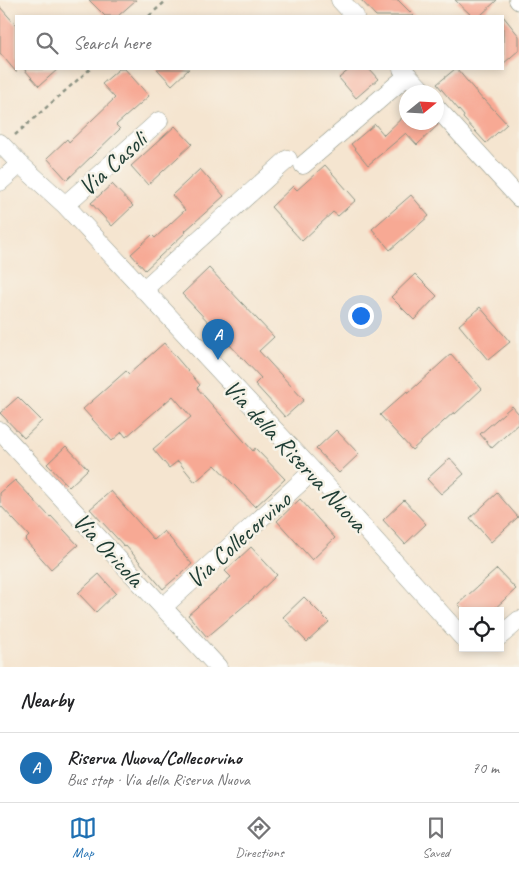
<!DOCTYPE html>
<html lang="en">
<head>
<meta charset="utf-8">
<style>
  :root { --surface:#fff; --page:#f2f2f2; --text:#202124; --muted:#757577; --line:#e0e0e0; --accent:#1f6fb2 }
  body { margin:0; font-family:Caveat,sans-serif; background:var(--page); color:var(--text) }
  .controls { position:absolute; right:15px; bottom:15px; display:grid; overflow:hidden; border-radius:0px; box-shadow:0 2px 8px #0003 }
  .controls button { width:45px; height:45px; display:grid; place-items:center; padding:0; border:0; border-bottom:1px solid var(--line); background:var(--surface); color:var(--text); font:25px sans-serif }
  .compass { position:absolute; left:399px; top:85px; width:45px; height:45px; border-radius:50%; background:var(--surface); box-shadow:0 2px 8px #0003; rotate:72deg }
  .you { position:absolute; left:360px; top:315px; width:18px; height:18px; margin:-12px; border:4px solid #fff; border-radius:50%; background:#1a73e8; box-shadow:0 0 0 8px #1a73e833 }
  .badge { display:grid; place-items:center; width:32px; height:32px; border-radius:50%; background:var(--accent); color:#fff; font-size:16px; font-weight:700 }
  .pin { position:absolute; translate:-50% -41px; filter:drop-shadow(0 1px 2px #0008) }
  .pin::after { content:''; position:absolute; top:26px; width:18px; height:15px; background:inherit; clip-path:polygon(0 0,100% 0,50% 100%) }
  .list { margin:0; padding:0; list-style:none }
  h2 { display:flex; justify-content:space-between; align-items:center; height:65px; margin:0; padding:0 20px; font-size:21px }
  h2 small { font-size:16px; font-weight:400; color:var(--muted) }
  .list li { display:grid; grid-template-columns:32px 1fr auto; gap:15px; align-items:center; box-sizing:border-box; height:70px; padding:0 20px; border-top:1px solid var(--line) }
  .list b { display:block; font-size:19px; white-space:nowrap }
  .list p { margin:0; font-size:16px; white-space:nowrap; color:var(--muted) }
  .list em { font-size:16px; font-style:normal; color:var(--muted) }
  .icon { flex:none; width:28px; height:28px; fill:none; stroke:currentColor; stroke-width:2; stroke-linecap:round; stroke-linejoin:round }
  .map { position:relative; flex:none; width:519px; height:667px; overflow:hidden }
  .search { position:absolute; background:var(--surface); box-shadow:0 2px 8px #0003; left:15px; right:15px; top:15px; height:55px; display:flex; align-items:center; gap:12px; box-sizing:border-box; padding:0 18px; border-radius:0px; color:var(--muted); font-size:19px }
  .sheet { height:135px; background:var(--surface) }
  nav { display:flex; justify-content:space-around; align-items:center; box-sizing:border-box; height:70px; border-top:1px solid var(--line); background:var(--surface); font-size:14px; color:var(--muted) }
  nav a { display:grid; justify-items:center; gap:2px }
  nav .on { color:var(--accent) }
  .map>svg:first-child { display:block }
</style>
</head>
<body>
<div class="map">
<svg width="519" height="667" viewBox="0 0 519 667">
  <rect width="100%" height="100%" fill="#f7f3e8"/>
  <filter id="ink" filterUnits="userSpaceOnUse"><feTurbulence type="fractalNoise" baseFrequency=".02" numOctaves="2"/><feDisplacementMap in="SourceGraphic" scale="10" xChannelSelector="R" yChannelSelector="G"/><feConvolveMatrix kernelMatrix="1 2 1 2 8 2 1 2 1" color-interpolation-filters="sRGB"/></filter>
  <filter id="wash" filterUnits="userSpaceOnUse"><feTurbulence type="fractalNoise" baseFrequency=".0096" numOctaves="4" result="noise"/><feDisplacementMap in="SourceGraphic" scale="20" xChannelSelector="R" yChannelSelector="G"/><feGaussianBlur stdDeviation="1.12" result="paint"/><feColorMatrix in="noise" values="0 0 0 0 0 0 0 0 0 0 0 0 0 0 0 0 0 1.4 0 .05"/><feComposite in="paint" operator="in"/></filter>
  <g filter="url(#wash)">
    <rect width="100%" height="100%" fill="#f5e5d0"/>
    <g id="blocks">
      <path fill="#f7a994" d="M 89,0 L 136,0 L 118,16 L 105,16 Z
        M 361,0 L 398,0 L 414,16 L 376,16 Z
        M 455,0 L 497,0 L 480,16 L 472,16 Z
        M 0,7 L 16,25 L 16,72 L 0,53 Z
        M 503,16 L 519,36 L 519,50 L 503,64 Z
        M 24,69 L 58,69 L 39,86 Z
        M 119,69 L 125,69 L 149,96 L 116,125 L 120,129 L 67,180 L 47,158 L 67,139 L 69,142 L 115,98 L 102,84 Z
        M 157,69 L 189,69 L 172,85 Z
        M 350,69 L 369,69 L 378,79 L 356,98 L 339,78 Z
        M 455,69 L 457,69 L 483,100 L 484,99 L 507,124 L 486,143 L 463,118 L 464,116 L 437,84 Z
        M 406,114 L 406,122 L 436,122 L 438,125 L 417,145 L 406,133 L 368,165 L 351,144 L 375,124 L 384,135 Z
        M 175,126 L 192,144 L 148,185 L 131,166 Z
        M 325,165 L 356,200 L 338,216 L 333,212 L 302,241 L 271,207 L 293,186 L 297,190 Z
        M 200,169 L 224,196 L 185,231 L 186,232 L 145,270 L 131,254 L 152,235 L 155,238 L 185,210 L 172,195 Z
        M 112,184 L 133,206 L 112,226 L 91,203 Z
        M 411,195 L 429,216 L 390,250 L 372,229 Z
        M 209,268 L 274,337 L 259,351 L 304,400 L 285,417 L 255,384 L 261,378 L 182,294 Z
        M 415,274 L 437,296 L 414,320 L 391,297 Z
        M 480,307 L 510,342 L 488,360 L 459,325 Z
        M 164,343 L 200,385 L 197,388 L 253,451 L 255,448 L 285,479 L 255,507 L 215,465 L 195,482 L 178,461 L 169,468 L 153,449 L 191,417 L 173,396 L 126,437 L 122,432 L 112,441 L 83,409 L 126,371 L 129,374 Z
        M 451,354 L 482,389 L 455,414 L 454,412 L 412,450 L 380,415 L 407,391 L 408,393 Z
        M 18,397 L 42,421 L 24,438 L 0,413 Z
        M 512,406 L 519,414 L 519,423 L 492,448 L 480,434 Z
        M 336,430 L 359,454 L 339,473 L 316,449 Z
        M 66,446 L 88,469 L 69,487 L 47,464 Z
        M 450,458 L 464,474 L 441,494 L 427,479 Z
        M 15,480 L 50,517 L 51,516 L 78,545 L 51,569 L 25,540 L 29,536 L 0,505 L 0,493 Z
        M 111,491 L 154,540 L 164,531 L 192,564 L 163,589 L 126,546 L 125,547 L 90,509 Z
        M 497,493 L 518,517 L 491,542 L 470,518 Z
        M 300,499 L 335,538 L 312,560 L 277,521 Z
        M 404,500 L 426,524 L 405,544 L 383,520 Z
        M 251,547 L 277,575 L 251,600 L 207,637 L 188,615 L 231,577 L 225,571 Z
        M 497,569 L 516,589 L 492,611 L 464,611 L 458,604 Z
        M 99,574 L 116,593 L 96,612 L 78,593 Z
        M 304,597 L 329,622 L 307,642 L 283,617 Z"/>
    </g>
  </g>
  <g filter="url(#ink)">
    <use href="#blocks" fill-opacity="0" stroke="#8a9182" stroke-width="1"/>
    <g fill="none" stroke-linecap="round" stroke-linejoin="round">
      <defs>
        <path id="minor" d="M 340,0 L 355,16
          M 518,0 L 519,1
          M 402,69 L 424,92
          M 436,107 L 519,198
          M 0,143 L 20,164 L 65,205 L 313,471 L 463,638
          M 303,165 L 408,75
          M 0,182 L 20,164
          M 65,205 L 159,121
          M 143,290 L 288,159
          M 0,431 L 218,667
          M 163,607 L 313,471
          M 500,636 L 519,620"/>
      </defs>
      <use href="#minor" stroke="#8a9182" stroke-width="19"/>
      <path stroke="#8a9182" stroke-width="2.5" stroke-dasharray="4 4" stroke-linecap="butt" d="M 149,16 L 167,0
        M 15,135 L 90,69"/>
      <use href="#minor" stroke="#fff" stroke-width="18"/>
    </g>
  </g>
  <g text-anchor="middle" stroke-width="5" stroke-linejoin="round" paint-order="stroke">
    <g font-size="25" fill="#1f3d34" stroke="#f7f3e8">
      <text transform="translate(112 163) rotate(-42)" y="9">Via Casoli</text>
      <text transform="translate(296 455) rotate(47)" y="9">Via della Riserva Nuova</text>
      <text transform="translate(238 539) rotate(-42)" y="9">Via Collecorvino</text>
      <text transform="translate(109 549) rotate(47)" y="9">Via Oricola</text>
    </g>
  </g>
</svg>
<div class="controls">
<button><svg class="icon" aria-label="locate" viewBox="0 0 24 24"><circle cx="12" cy="12" r="6"/><path d="M12 2v4M12 18v4M2 12h4M18 12h4"/></svg></button>
</div>
<svg class="compass" viewBox="-18 -18 36 36"><path d="M0-13l5 13h-10z" fill="#e53935"/><path d="M0 13l5-13h-10z" fill="#757577"/></svg>
<div class="you"></div>
<div class="pin badge" style="left:218px;top:360px">A</div>
<div class="search"><svg class="icon" aria-label="search" viewBox="0 0 24 24"><circle cx="10" cy="10" r="6"/><path d="M15 15l6 6"/></svg>Search here</div>
</div>
<section class="sheet">
<h2>Nearby<small></small></h2>
<ul class="list">
<li><span class="badge">A</span><div><b>Riserva Nuova/Collecorvino</b><p>Bus stop · Via della Riserva Nuova</p></div><em>70 m</em></li>
</ul>
</section>
<nav>
<a class="on"><svg class="icon" aria-label="map" viewBox="0 0 24 24"><path d="M3 6l6-2 6 2 6-2v14l-6 2-6-2-6 2zM9 4v14M15 6v14"/></svg>Map</a>
<a><svg class="icon" aria-label="directions" viewBox="0 0 24 24"><path d="M12 3l9 9-9 9-9-9zM9 14v-3h6M13 9l2 2-2 2"/></svg>Directions</a>
<a><svg class="icon" aria-label="saved" viewBox="0 0 24 24"><path d="M7 4h10v16l-5-4-5 4z"/></svg>Saved</a>
</nav>
</body>
</html>
